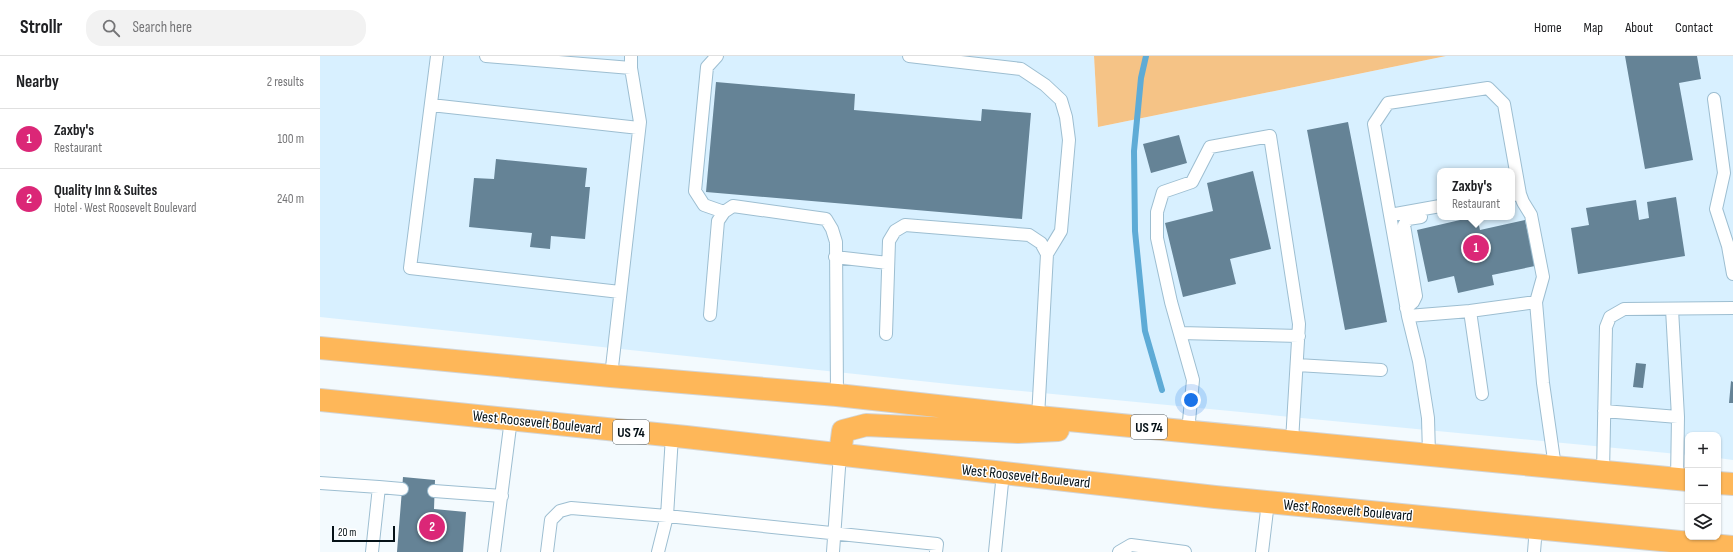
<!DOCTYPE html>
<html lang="en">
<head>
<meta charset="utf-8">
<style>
  :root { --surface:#fff; --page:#f2f2f2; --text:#202124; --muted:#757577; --line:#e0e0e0; --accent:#db2777 }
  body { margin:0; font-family:"Sofia Sans Condensed",sans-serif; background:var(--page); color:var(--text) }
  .controls { position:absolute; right:12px; bottom:12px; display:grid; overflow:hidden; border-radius:8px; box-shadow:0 1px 3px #0004 }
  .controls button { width:36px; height:36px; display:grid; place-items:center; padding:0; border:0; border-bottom:1px solid var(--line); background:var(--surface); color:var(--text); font:20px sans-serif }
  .scale { position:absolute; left:12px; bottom:10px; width:63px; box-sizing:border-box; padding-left:4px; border:2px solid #051117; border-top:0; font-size:11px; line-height:14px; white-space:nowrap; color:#051117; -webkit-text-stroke:3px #fff; paint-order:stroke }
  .you { position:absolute; left:871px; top:344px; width:14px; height:14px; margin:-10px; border:3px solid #fff; border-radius:50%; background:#1a73e8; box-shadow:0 0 0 6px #1a73e833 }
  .badge { display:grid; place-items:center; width:26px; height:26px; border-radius:50%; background:var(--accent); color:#fff; font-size:13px; font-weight:700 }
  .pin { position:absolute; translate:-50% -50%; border:2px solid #fff; box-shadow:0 1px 4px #0006 }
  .popup { position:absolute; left:1117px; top:112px; width:78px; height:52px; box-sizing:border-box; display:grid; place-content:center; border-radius:8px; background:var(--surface); filter:drop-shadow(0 1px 3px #0005); font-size:13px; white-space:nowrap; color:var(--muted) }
  .popup b { font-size:15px; color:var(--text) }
  .popup::after { content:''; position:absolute; left:50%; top:100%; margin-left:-8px; border:8px solid transparent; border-top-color:var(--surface) }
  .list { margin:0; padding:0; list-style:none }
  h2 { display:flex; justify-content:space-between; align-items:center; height:52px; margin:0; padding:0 16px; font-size:17px }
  h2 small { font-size:13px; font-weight:400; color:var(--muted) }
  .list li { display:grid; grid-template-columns:26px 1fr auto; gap:12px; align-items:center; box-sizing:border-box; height:60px; padding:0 16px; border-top:1px solid var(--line) }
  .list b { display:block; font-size:15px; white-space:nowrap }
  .list p { margin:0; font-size:13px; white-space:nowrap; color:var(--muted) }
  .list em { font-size:13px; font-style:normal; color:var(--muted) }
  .icon { flex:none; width:22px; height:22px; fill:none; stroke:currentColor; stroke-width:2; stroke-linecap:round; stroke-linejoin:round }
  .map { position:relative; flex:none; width:1413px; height:496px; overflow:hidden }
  header { display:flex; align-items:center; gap:24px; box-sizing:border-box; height:56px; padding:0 20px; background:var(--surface); border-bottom:1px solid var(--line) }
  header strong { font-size:19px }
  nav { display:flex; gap:22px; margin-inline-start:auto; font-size:14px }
  .search { width:280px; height:36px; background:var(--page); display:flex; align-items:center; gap:10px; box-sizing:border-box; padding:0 14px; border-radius:16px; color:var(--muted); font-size:15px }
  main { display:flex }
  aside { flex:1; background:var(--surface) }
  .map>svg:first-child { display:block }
</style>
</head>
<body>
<header>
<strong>Strollr</strong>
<div class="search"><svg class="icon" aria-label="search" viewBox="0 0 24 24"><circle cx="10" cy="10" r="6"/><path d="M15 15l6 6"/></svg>Search here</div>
<nav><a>Home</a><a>Map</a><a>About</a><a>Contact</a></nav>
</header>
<main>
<aside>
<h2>Nearby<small>2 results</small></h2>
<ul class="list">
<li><span class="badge">1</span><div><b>Zaxby's</b><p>Restaurant</p></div><em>100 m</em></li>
<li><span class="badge">2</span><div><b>Quality Inn &amp; Suites</b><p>Hotel · West Roosevelt Boulevard</p></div><em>240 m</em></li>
</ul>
</aside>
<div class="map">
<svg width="1413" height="496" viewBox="0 0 1413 496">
  <rect width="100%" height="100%" fill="#f3fafe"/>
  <path fill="#d8f0ff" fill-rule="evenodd" d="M 0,0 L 774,0 L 778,71 L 1126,0 L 1413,0 L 1413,404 L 1398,402 L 1398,379 L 1368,379 L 1368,399 L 638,329 L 0,261 ZM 1120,115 L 1192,115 L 1192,161 L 1120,161 Z"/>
  <path fill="#f5c386" d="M 774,0 L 1126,0 L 778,71 Z"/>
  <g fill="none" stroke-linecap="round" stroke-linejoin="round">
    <path stroke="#5eabd6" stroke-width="6" d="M 826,0 L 821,22 L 814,95 L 815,175 L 825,275 L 842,334"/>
  </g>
  <path fill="#658396" d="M 1305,0 L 1377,0 L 1381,23 L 1359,27 L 1373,104 L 1325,113 Z
    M 396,26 L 535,38 L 534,54 L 661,65 L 662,53 L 711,57 L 702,163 L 386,136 Z
    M 1028,66 L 1067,266 L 1025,274 L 987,74 Z
    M 859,79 L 867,107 L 831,117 L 823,88 Z
    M 176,103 L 267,112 L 265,131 L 270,131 L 265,183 L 231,180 L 230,193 L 210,191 L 212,177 L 149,171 L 154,122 L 174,123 Z
    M 933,115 L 951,193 L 910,203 L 916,228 L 863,241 L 845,167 L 893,155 L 887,127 Z
    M 1356,141 L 1365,200 L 1258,218 L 1251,172 L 1269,169 L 1266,152 L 1316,144 L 1319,164 L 1329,162 L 1327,146 Z
    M 1153,161 L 1157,161 L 1160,174 L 1205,164 L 1215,210 L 1172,219 L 1174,229 L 1138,237 L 1134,220 L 1108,226 L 1097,174 Z
    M 1316,307 L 1326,308 L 1323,332 L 1313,331 Z
    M 1411,325 L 1413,326 L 1413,347 L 1409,347 Z
    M 83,421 L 115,424 L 114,453 L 146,456 L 143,496 L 77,496 Z"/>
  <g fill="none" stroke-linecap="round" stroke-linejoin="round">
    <defs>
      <path id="lane" d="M 117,0 L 90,212 L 300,236
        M 166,0 L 311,12 L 311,0
        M 397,0 L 387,11 L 375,135 L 384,149 L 404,156
        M 589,0 L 701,13 L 725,29 L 741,44 L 746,61 L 749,84 L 741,175 L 727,198
        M 1394,43 L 1404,117 L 1396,153 L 1408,190 L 1413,218
        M 111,49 L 319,72
        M 1192,139 L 1200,138 L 1203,146 L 1211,159 L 1223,221 L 1216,246 L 1223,327 L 1235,411
        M 1070,159 L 1054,68 L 1068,47 L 1168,32 L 1184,48 L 1200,138
        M 515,201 L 568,207
        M 1086,252 L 1093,246 L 1096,240 L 1084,169 L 1088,163 L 1101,161
        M 1352,253 L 1358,361 L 1357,423
        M 1150,255 L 1162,338
        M 390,259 L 398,165 L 404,156 L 413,150 L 506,163 L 512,173 L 516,186 L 517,339
        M 1088,260 L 1150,255 L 1216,246
        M 860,277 L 979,280
        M 566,278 L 569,185 L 575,175 L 585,169 L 709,179 L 721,187 L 727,198 L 718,361
        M 977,309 L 1061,314
        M 291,320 L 320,66 L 311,12
        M 1284,355 L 1358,361
        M 868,375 L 873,324 L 851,246 L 837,182 L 837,156 L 843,136 L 872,126 L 890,91 L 950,80 L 979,268 L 972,385
        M 1109,398 L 1108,362 L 1099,305 L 1088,260 L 1070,159 L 1120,150
        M 1283,416 L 1286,271 L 1290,261 L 1304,253 L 1413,252
        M 0,427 L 59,431 L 52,496
        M 59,431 L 82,433
        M 114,435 L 182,440
        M 174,496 L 191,363
        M 227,496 L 231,464 L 240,455 L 251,452 L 347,460 L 617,488 L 616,496
        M 338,496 L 347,460 L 352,380
        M 513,496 L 520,398
        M 675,496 L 683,417
        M 799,496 L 811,489 L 865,496
        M 942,496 L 948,446
        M 1214,496 L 1216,471"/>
      <path id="highway" d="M 0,292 L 291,320 L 517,339 L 718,361 L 1368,424
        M 0,344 L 366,381 L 895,441 L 1413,491
        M 520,398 L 523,375 L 546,369 L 698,376 L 738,374
        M 1398,427 L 1413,428"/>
    </defs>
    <use href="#lane" stroke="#9dbed1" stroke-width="14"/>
    <use href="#highway" stroke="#d2d4d5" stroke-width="24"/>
    <use href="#lane" stroke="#fff" stroke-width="12"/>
    <use href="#highway" stroke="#feb759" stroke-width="22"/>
  </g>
  <g text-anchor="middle" stroke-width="3" stroke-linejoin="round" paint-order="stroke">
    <g fill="#fff" stroke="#50585d" stroke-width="1">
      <rect x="811" y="359" width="36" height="24" rx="3"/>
      <rect x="293" y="364" width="36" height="24" rx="3"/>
    </g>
    <g font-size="14" font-weight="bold" fill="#051117">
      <text x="829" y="376">US 74</text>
      <text x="311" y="381">US 74</text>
    </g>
    <g font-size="15" fill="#051117" stroke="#fff">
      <text transform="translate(217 366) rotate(6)" y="5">West Roosevelt Boulevard</text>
      <text transform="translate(706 420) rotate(6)" y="5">West Roosevelt Boulevard</text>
      <text transform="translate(1028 454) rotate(5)" y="5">West Roosevelt Boulevard</text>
    </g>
  </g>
</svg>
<div class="controls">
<button>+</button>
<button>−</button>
<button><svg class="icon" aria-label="layers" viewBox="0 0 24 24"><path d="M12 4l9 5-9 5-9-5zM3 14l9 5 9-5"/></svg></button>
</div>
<div class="scale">20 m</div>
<div class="you"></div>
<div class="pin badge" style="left:1156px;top:192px">1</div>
<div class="popup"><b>Zaxby's</b>Restaurant</div>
<div class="pin badge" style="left:112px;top:471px">2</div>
</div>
</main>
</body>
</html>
